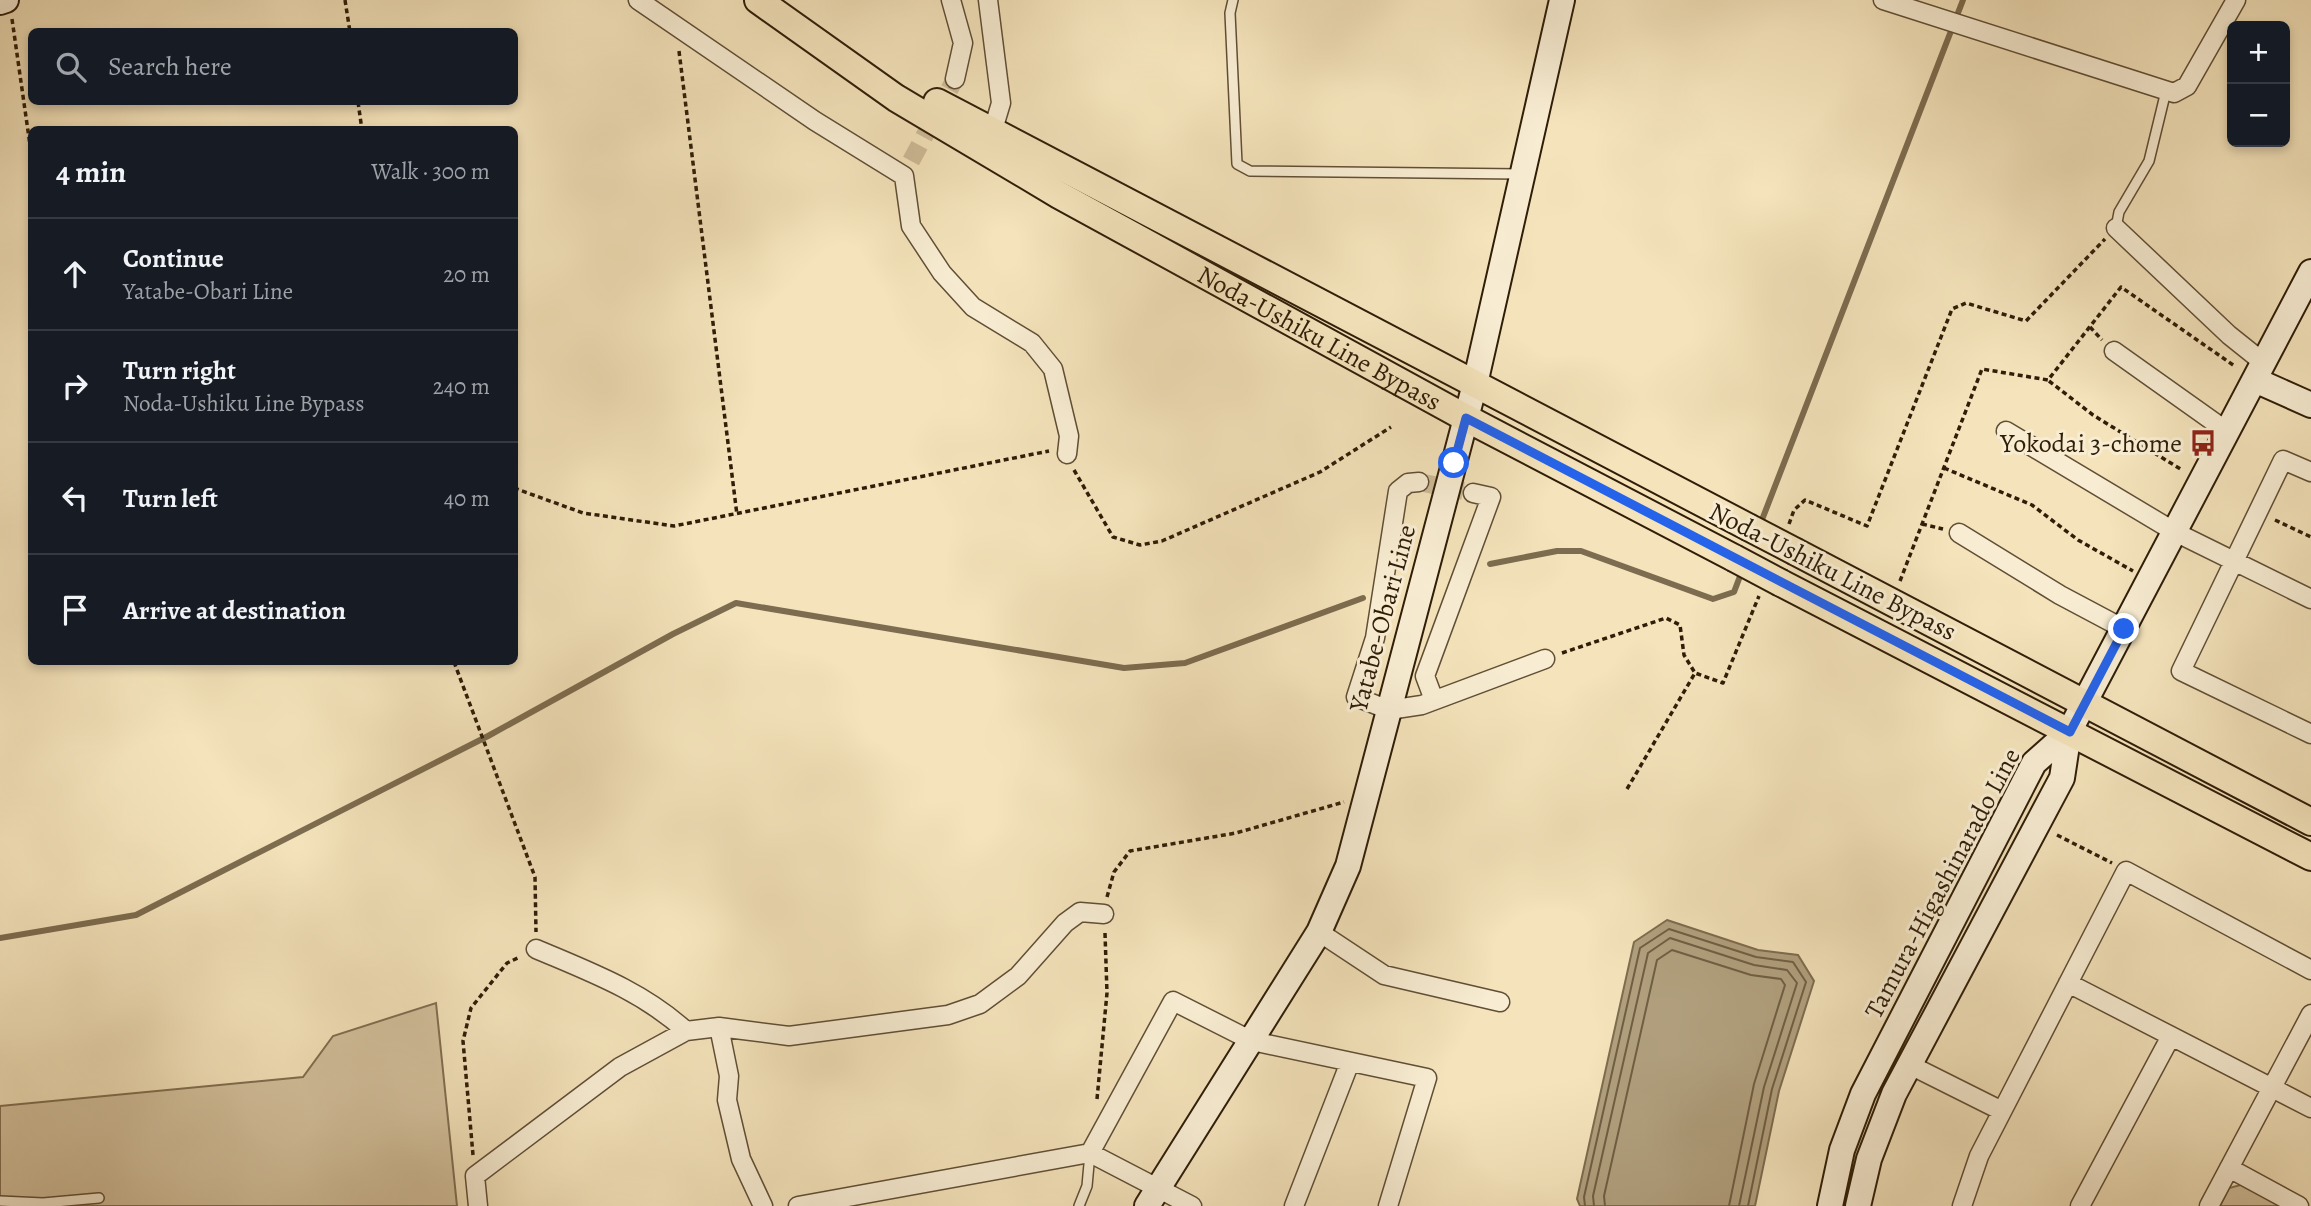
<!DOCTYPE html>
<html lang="en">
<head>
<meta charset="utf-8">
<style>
  :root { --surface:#171b24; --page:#20242c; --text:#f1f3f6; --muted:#9ea1a6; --line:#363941 }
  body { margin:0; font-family:Alegreya,serif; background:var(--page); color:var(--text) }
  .controls { position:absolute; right:21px; top:21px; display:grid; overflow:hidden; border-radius:10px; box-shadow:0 4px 10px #0003 }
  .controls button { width:63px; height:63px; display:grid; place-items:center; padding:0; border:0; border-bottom:2px solid var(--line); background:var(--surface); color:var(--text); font:35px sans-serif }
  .stop { position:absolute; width:21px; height:21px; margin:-16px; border:5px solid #2563eb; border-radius:50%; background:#fff }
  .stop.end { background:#2563eb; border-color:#fff; box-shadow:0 2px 7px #0008 }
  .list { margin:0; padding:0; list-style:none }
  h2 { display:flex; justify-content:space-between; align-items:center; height:91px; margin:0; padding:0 28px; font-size:30px }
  h2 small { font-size:23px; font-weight:400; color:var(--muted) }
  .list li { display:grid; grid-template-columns:46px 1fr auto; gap:21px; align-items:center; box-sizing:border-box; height:112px; padding:0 28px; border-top:2px solid var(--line) }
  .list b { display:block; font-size:26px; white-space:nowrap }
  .list p { margin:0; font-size:23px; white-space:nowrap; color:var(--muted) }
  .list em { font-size:23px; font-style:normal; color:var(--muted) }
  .icon { flex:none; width:38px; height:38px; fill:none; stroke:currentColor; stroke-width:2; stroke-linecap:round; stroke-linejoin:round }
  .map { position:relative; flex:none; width:2311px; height:1206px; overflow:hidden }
  .search { position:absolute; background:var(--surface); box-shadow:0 4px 10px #0003; left:28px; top:28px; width:490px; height:77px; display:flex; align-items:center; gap:18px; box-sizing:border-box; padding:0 24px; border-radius:10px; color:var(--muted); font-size:26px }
  .panel { position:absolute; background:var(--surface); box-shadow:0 4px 10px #0003; left:28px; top:126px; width:490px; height:539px; border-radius:10px }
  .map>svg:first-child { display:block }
</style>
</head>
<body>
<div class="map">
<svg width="2311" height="1206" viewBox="0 0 2311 1206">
  <rect width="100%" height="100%" fill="#f4e3bb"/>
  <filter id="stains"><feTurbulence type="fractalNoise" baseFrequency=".00286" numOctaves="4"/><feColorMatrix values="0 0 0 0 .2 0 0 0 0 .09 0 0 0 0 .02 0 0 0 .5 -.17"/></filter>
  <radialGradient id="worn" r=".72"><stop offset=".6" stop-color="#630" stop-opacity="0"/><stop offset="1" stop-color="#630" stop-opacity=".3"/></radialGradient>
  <path fill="#d3c19d" stroke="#816f52" stroke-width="2" d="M 436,1003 L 457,1206 L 0,1206 L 0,1106 L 303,1077 L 333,1036 Z
    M 2244,1184 L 2286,1206 L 2220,1206 L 2229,1188 Z"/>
  <path fill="#b1a07e" stroke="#7d6c4f" stroke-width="2" d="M 1667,920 L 1758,950 L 1798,955 L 1814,981 L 1779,1091 L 1755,1206 L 1580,1206 L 1577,1199 L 1634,942 Z"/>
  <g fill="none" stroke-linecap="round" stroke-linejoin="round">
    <path stroke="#705e43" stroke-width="2" d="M 1585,1206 L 1584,1197 L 1640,948 L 1669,929 L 1756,957 L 1793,962 L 1806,982 L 1772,1089 L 1748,1206
      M 1594,1206 L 1593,1196 L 1648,953 L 1670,938 L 1754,965 L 1787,970 L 1797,983 L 1764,1087 L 1739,1206
      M 1605,1206 L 1604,1196 L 1657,960 L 1672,950 L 1751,975 L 1781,979 L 1785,985 L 1754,1084 L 1729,1206"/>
    <path stroke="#7d6c4f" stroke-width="6" d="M 1760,525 L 1963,0
      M 1490,564 L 1557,551 L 1581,551 L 1713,599 L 1734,592 L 1742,571
      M 0,938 L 136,915 L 488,736 L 673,634 L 736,603 L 1124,668 L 1185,663 L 1363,598"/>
    <path stroke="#cdbb97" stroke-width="18" stroke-dasharray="18 9" stroke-linecap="butt" d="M 911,161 L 955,79
      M 1419,482 L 1473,493"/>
    <defs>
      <path id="lane" d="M 1233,0 L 1230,13 L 1237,164 L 1250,171 L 1520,174
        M 2116,228 L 2119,212 L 2149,161 L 2166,91
        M 0,1201 L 43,1203 L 99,1198
        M 1079,1206 L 1087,1186 L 1090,1153"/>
      <path id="street" d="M 638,0 L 815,121 L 904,176 L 911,226 L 942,273 L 973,307 L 1032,343 L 1053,369 L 1069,436 L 1067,454
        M 951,0 L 963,43 L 955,79
        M 988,0 L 1001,103 L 992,133
        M 1883,0 L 2174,93 L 2187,86 L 2236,0
        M 2116,228 L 2229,335 L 2264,363
        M 2114,351 L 2228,432
        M 2006,431 L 2175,532 L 2311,599
        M 2311,472 L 2283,460 L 2181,671 L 2311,734
        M 1419,482 L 1408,483 L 1398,491 L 1375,638 L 1356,697 L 1389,710 L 1422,705 L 1545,659
        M 1959,533 L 2060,595 L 2124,629
        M 1434,700 L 1425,676 L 1491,497 L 1473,493
        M 1319,932 L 1384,975 L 1500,1002
        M 536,949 C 590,972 642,991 686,1031 L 719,1027 L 789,1036 L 948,1015 L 980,1004 L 1018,976 L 1065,923 L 1080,912 L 1104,914
        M 2068,983 L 2311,1108
        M 719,1027 L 729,1076 L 727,1100 L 741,1159 L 763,1206
        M 1910,1065 L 2002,1111
        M 2229,1168 L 2299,1206
        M 478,1206 L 475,1176 L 620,1067 L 686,1031
        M 798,1206 L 1090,1153
        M 1192,1206 L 1090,1153 L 1173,1001 L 1252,1041 L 1427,1078 L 1388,1206
        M 1294,1206 L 1350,1062
        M 1962,1206 L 1979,1156 L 2126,871 L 2311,970
        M 2080,1206 L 2171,1036
        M 2209,1206 L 2311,1014"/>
      <path id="secondary" d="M 0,2 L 6,0
        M 2255,380 L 2311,405
        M 1147,1206 L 1319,932 L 1348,866 L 1475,384 L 1562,0
        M 1830,1206 L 1842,1150 L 1863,1094 L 2034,763 L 2069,732
        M 1858,1206 L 1869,1159 L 1894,1094 L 2062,778 L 2069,732 L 2311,272"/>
      <g id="primary">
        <path id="s1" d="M 758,0 L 896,98 L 1059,195 L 1466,418 L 1734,558"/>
        <path d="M 937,102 L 1748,527"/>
        <path d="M 1796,552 L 2311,822"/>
        <path d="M 1781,583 L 2311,857"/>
      </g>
    </defs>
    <use href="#lane" stroke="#604e35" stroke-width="12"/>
    <use href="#street" stroke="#604e35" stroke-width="21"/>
    <use href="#secondary" stroke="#2f1d08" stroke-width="28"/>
    <use href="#primary" stroke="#2f1d08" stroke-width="30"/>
    <path stroke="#2f1d08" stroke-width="3.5" stroke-dasharray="5 3.5" stroke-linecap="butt" d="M 345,0 L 350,32
      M 12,19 L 32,159
      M 679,51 L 737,515
      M 358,102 L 362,130
      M 2090,327 L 2102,340
      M 2049,381 L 2093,415 L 2182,470
      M 1944,468 L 2032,505 L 2078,540 L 2133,571
      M 1074,470 L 1113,537 L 1140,545 L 1162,541 L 1320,472 L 1391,427
      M 514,488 L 583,513 L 674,526 L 1049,451
      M 2275,520 L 2311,537
      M 1789,524 L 1794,510 L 1805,500 L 1867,526 L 1952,309 L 1966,303 L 2026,321 L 2105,239
      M 1922,524 L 1943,529
      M 1900,581 L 1982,369 L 2048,380 L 2121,287 L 2236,367
      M 1562,653 L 1666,618 L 1680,625 L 1684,655 L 1695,673
      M 454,662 L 535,877 L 536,932
      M 1627,789 L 1695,673 L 1723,683 L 1759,596
      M 2057,835 L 2112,863
      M 1107,897 L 1114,872 L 1130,851 L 1236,833 L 1344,802
      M 1097,1099 L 1107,993 L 1105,933
      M 473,1155 L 463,1041 L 471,1008 L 507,963 L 520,957"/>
    <use href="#lane" stroke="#f8edd3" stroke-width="9"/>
    <use href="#street" stroke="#f8edd3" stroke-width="18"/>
    <use href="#secondary" stroke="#f8edd3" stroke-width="24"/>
    <use href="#primary" stroke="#f4e3bb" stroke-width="26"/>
    <defs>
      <path id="primary-bridge" d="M 1748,527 L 1796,552
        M 1734,558 L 1781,583"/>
    </defs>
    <use href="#primary-bridge" stroke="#2f1d08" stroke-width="30" stroke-linecap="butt"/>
    <use href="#primary-bridge" stroke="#f4e3bb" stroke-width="26"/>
  </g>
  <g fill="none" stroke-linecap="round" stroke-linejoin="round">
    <path stroke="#2563eb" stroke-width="9" d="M 1454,463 L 1466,418 L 2070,732 L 2124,629"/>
  </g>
  <defs>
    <symbol id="bus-bare" viewBox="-9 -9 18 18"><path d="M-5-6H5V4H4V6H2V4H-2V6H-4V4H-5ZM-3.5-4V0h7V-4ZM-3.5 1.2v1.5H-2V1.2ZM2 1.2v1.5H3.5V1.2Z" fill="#8f2418" stroke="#f8edd3" stroke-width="2.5" paint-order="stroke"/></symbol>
  </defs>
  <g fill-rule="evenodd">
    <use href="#bus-bare" x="2184" y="424" width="38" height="38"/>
  </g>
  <g text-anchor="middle" stroke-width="6" stroke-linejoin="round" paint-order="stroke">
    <g font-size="26" fill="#2f1d08" stroke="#f8edd3">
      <text dy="9" stroke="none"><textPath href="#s1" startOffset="656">Noda-Ushiku Line Bypass</textPath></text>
      <text transform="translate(1833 571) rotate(27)" y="9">Noda-Ushiku Line Bypass</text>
      <text transform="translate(1382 618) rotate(-75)" y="9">Yatabe-Obari Line</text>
      <text transform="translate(1942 883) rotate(-62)" y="9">Tamura-Higashinarado Line</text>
    </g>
    <g font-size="26" fill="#2f1d08" stroke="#f8edd3" text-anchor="end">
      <text x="2182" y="452">Yokodai 3-chome</text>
    </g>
  </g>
  <rect width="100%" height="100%" filter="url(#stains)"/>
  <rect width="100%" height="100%" fill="url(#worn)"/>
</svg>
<div class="controls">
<button>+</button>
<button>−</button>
</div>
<div class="stop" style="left:1454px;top:463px"></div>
<div class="stop end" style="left:2124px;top:629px"></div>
<div class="search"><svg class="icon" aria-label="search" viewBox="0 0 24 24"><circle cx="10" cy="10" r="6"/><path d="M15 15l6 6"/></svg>Search here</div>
<section class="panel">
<h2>4 min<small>Walk · 300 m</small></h2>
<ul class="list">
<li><svg class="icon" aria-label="ahead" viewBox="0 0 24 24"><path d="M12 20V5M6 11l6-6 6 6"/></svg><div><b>Continue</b><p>Yatabe-Obari Line</p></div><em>20 m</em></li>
<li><svg class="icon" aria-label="right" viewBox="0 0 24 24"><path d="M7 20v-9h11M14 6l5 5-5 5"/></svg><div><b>Turn right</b><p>Noda-Ushiku Line Bypass</p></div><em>240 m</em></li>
<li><svg class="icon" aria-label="left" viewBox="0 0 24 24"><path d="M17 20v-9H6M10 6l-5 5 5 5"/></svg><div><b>Turn left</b></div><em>40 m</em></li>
<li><svg class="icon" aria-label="arrive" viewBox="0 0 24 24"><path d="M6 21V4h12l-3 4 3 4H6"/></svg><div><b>Arrive at destination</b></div></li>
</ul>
</section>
</div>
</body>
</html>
